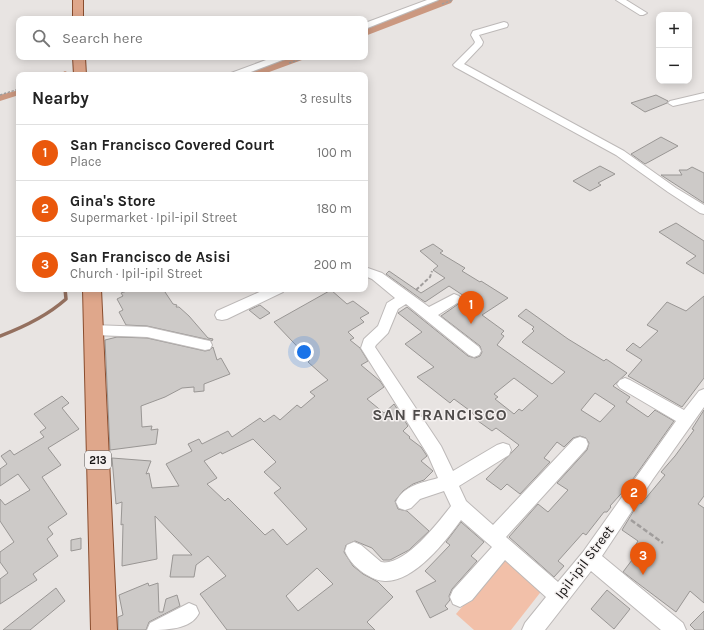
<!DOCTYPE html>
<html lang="en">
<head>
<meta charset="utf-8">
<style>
  :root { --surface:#fff; --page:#f6f6f6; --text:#222; --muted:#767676; --line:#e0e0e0; --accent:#ea580c }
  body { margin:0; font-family:Karla,sans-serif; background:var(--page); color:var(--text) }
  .controls { position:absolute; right:12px; top:12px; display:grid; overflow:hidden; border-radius:8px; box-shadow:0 2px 10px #0003 }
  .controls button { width:36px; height:36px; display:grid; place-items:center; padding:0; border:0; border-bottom:1px solid var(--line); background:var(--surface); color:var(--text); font:20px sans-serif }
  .you { position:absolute; left:304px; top:352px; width:14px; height:14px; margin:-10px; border:3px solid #fff; border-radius:50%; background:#1a73e8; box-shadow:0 0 0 6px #1a73e833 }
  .badge { display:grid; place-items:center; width:26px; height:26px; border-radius:50%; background:var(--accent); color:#fff; font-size:13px; font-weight:700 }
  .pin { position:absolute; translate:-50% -33px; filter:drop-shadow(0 1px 2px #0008) }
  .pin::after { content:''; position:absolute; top:21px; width:14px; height:12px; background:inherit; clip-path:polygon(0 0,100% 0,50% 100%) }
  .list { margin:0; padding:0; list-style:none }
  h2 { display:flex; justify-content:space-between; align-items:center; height:52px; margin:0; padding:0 16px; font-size:17px }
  h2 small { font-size:13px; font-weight:400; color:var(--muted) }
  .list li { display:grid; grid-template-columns:26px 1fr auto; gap:12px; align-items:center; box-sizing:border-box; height:56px; padding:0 16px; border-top:1px solid var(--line) }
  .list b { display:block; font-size:15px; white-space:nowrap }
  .list p { margin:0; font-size:13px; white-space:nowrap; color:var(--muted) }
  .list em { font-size:13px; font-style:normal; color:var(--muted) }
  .icon { flex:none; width:22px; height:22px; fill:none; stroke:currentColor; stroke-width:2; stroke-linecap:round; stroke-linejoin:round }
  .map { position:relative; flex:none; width:704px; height:630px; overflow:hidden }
  .search { position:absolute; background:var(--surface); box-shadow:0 2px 10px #0003; left:16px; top:16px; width:352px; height:44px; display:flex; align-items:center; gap:10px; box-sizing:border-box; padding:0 14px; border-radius:8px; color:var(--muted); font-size:15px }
  .panel { position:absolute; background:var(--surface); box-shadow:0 2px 10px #0003; left:16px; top:72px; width:352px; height:220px; border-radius:8px }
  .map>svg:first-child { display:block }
</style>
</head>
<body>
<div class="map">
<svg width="704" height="630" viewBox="0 0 704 630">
  <rect width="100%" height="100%" fill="#e8e4e2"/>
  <path fill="#f2c0a9" d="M 504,557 L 543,589 L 511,630 L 474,630 L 456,614 Z"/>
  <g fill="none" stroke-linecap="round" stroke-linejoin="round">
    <path stroke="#94705f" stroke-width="3.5" d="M 0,336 C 24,327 47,316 66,299 L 65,289"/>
    <path fill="#cb9880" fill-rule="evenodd" d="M 65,71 L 69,73 L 67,75 L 58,75 Z
      M 19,90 L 19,95 L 0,101 L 0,95 Z"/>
    <path fill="#cb9880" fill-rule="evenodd" d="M 436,0 L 453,0 L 451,3 L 365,36 L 365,28 Z
      M 284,57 L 304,57 L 302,60 L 261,75 L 241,75 L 243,72 Z"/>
  </g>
  <path fill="#cdcac8" stroke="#999694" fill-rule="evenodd" d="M 656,95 L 668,101 L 667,103 L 645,112 L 631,103 Z
    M 661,137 L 678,146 L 645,164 L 631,154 Z
    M 600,166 L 615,174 L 598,183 L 601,185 L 590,191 L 573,181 Z
    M 692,167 L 704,173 L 704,203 L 661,175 L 682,175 L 679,170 L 687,170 Z
    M 676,223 L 704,241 L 704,274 L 686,263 L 696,256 L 659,232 Z
    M 433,244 L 443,251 L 440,253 L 465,268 L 462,271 L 480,282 L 481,281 L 508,298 L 482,315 L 504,331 L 501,334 L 504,336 L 497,345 L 552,384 L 565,372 L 522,342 L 534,331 L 532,329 L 534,327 L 518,316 L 526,309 L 568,339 L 604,361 L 606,359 L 627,373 L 613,386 L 630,397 L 626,402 L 648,417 L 655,410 L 674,421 L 628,486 L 610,506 L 611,507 L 607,512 L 604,512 L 586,535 L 583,533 L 558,561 L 564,566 L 554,577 L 509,537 L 538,504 L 548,512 L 568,490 L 557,483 L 587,450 L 589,443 L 586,438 L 580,436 L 573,438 L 564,447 L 557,442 L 544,458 L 550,462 L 520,494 L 507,484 L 501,490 L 486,479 L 519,445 L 496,428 L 492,431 L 478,421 L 480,420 L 472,413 L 473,413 L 454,399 L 450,403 L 417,377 L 434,367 L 405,344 L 422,332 L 398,313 L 407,307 L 468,356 L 475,358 L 480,356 L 482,352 L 480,346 L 441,316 L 467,298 L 449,286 L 425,302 L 386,274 L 389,271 L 421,293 L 445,278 L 433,270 L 438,266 L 420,251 ZM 514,378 L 538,396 L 522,411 L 519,409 L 514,414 L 495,399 L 498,397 L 494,394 ZM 595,393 L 615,406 L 600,422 L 581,410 Z
    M 133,289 L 163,289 L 173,304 L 177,305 L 176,307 L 179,307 L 189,316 L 208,338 L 213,339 L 212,341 L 210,340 L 147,326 L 126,325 L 119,312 L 123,310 L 117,299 L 123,296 L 121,293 Z
    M 331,290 L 347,304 L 353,301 L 369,313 L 360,318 L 364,322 L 348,332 L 354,338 L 350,340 L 360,348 L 368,361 L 361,365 L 380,381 L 384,387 L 367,399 L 384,413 L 394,404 L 408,426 L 403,431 L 410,437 L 409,438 L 421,447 L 427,456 L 421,461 L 433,471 L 424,480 L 413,484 L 403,491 L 395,501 L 398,509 L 407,511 L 429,531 L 409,550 L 390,560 L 383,560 L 372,548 L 355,541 L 346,545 L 344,552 L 353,566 L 363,574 L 378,582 L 393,597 L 367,622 L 375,630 L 227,630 L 200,594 L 226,576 L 208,556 L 196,565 L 194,577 L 170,577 L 173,555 L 192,555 L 155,516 L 157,559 L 122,566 L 123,524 L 121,525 L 122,502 L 116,504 L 112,458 L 151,461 L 146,474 L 149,473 L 152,488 L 179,486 L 166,464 L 192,451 L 188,444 L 199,439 L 202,444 L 228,431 L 232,437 L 260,418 L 264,422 L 274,415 L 280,420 L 297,405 L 301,408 L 315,396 L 310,392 L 328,380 L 308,362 L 310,360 L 274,322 ZM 253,439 L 276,462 L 264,472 L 281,488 L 274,493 L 307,529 L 287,545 L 273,529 L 265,535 L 228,498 L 225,501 L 207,484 L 217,478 L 204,461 L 221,452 L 222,454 ZM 317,568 L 333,584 L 298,611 L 286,596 Z
    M 704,296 L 704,378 L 682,407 L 628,376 L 642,360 L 626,350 L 633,343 L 640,348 L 658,331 L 647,325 L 667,302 L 686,311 Z
    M 260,305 L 270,313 L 260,319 L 249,310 Z
    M 117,337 L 147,338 L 205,351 L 210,350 L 213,347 L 217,360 L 221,358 L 230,374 L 204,384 L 204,391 L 194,392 L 194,387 L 182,388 L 165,397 L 141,406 L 142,427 L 152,426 L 151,430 L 158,429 L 156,444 L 110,450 L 105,340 Z
    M 62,396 L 69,403 L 62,408 L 79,429 L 48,448 L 61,465 L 42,477 L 67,514 L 48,527 L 53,534 L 47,539 L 58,556 L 33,574 L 37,580 L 0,604 L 0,579 L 8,573 L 0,562 L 0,552 L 14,542 L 0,521 L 0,499 L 5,505 L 30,490 L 18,474 L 0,486 L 0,469 L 7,464 L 1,456 L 10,450 L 14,455 L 44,437 L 40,432 L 46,428 L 34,414 Z
    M 704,410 L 704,496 L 698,504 L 704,508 L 704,603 L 690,591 L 676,612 L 623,572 L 638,552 L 633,549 L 638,541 L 622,530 L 639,502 L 641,504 L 665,475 L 661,472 L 675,456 L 694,430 L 692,429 Z
    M 461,522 L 484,542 L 471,556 L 477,561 L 452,589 L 449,596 L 450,600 L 445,606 L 448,609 L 430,618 L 416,591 L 436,581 L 425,571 L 450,545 L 446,542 Z
    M 81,538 L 81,549 L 71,551 L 71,540 Z
    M 148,583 L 149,586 L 158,583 L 159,612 L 163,612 L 166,599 L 177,595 L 180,606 L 149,622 L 146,630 L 118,630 L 118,617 L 123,615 L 119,595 Z
    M 56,588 L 65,601 L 30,630 L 3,630 Z
    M 607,590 L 630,609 L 614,629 L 591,609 Z
    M 704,611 L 704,630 L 695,630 L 690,625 Z"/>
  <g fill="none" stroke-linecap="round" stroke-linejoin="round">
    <defs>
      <path id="minor" d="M 427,0 L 438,0 L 365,29 L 365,23 Z
        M 616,0 L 626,0 L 647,13 L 643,15 L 640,15 Z
        M 504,22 L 507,23 L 508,25 L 507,27 L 479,35 L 483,42 L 482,45 L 464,64 L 624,151 L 676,188 L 704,205 L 704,214 L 700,213 L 668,192 L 616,155 L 455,67 L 453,65 L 474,44 L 475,42 L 471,35 L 473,31 Z
        M 274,57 L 287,57 L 285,59 L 243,75 L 229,75 L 231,73 Z
        M 704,93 L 704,99 L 673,106 L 668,103 L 670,101 Z
        M 365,267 L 382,273 L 429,307 L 454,294 L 459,296 L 461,299 L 459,302 L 438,315 L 479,347 L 481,351 L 479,355 L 474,357 L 469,355 L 406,304 L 398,309 L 388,333 L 376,345 L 375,347 L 441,446 L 453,471 L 497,445 L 503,443 L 509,445 L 511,450 L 509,455 L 459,486 L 466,501 L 493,525 L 574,439 L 580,437 L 586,439 L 588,444 L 586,449 L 506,537 L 558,582 L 583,552 L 676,421 L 620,388 L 617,384 L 620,380 L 625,378 L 630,380 L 684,410 L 699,391 L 704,389 L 704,407 L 653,479 L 602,556 L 683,623 L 686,630 L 661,630 L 591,571 L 545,630 L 522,630 L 525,623 L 546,597 L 505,560 L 472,600 L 460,607 L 453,604 L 450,597 L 453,590 L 492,547 L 461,520 C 446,541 414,582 385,581 C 379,581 372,578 367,575 C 358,570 349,561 345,551 L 347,545 L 354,542 L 361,545 L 381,562 C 404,567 438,523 451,506 L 444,491 L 420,499 L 411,508 L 405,510 L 399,508 L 396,502 C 404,485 422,483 438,478 L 428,455 L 361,348 L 364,339 L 378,326 L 387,303 L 395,298 L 372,279 L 365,276 Z
        M 266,289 L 285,289 L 283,292 L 227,319 L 222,320 L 217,319 L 215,315 L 217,311 Z
        M 93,325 L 147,327 L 205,340 L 210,341 L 212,345 L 210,349 L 205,350 L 147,337 L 93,335 L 88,334 L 86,330 L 88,326 Z
        M 189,603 L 196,606 L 199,613 C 191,630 165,630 147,630 L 150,623 Z"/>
      <path id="major" d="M 73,0 L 83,0 L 83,19 L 73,19 Z
        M 73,57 L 85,57 L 86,75 L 74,75 Z
        M 83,289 L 101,289 L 117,630 L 91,630 Z"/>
    </defs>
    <use href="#minor" stroke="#bdb9b8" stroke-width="2"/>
    <use href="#major" stroke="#8a4d2e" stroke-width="2"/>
    <path stroke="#a09d9c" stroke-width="1.5" stroke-dasharray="2.5 1.5" stroke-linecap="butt" d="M 442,4 L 453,0
      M 289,63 L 307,57
      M 0,95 L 19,89"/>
    <path stroke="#a09d9c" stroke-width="2" stroke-dasharray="4 2" stroke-linecap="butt" d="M 416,290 L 430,277 L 432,271"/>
    <path stroke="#a09d9c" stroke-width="2.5" stroke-dasharray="5 2.5" stroke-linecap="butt" d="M 631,520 L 663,543"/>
    <use href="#minor" fill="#fff" fill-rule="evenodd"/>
    <use href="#major" fill="#dfa78b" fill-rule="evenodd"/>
  </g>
  <g text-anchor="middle" stroke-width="3" stroke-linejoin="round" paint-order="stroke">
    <rect fill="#f5f1f0" stroke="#585655" stroke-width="1" x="85" y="451" width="26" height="18" rx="3"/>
    <g font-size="11" font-weight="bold" fill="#151313">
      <text x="98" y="464">213</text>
    </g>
    <g font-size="14" fill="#151313" stroke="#f5f1f0">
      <text transform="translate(584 562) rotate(-53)" y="5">Ipil-ipil Street</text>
    </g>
    <g font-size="16" font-weight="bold" letter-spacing="1" fill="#4e4b4a" stroke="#f5f1f0">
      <text x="440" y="420">SAN FRANCISCO</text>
    </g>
  </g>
</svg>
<div class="controls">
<button>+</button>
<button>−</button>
</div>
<div class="you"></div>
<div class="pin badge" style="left:471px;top:324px">1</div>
<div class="pin badge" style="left:634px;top:512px">2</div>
<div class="pin badge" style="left:643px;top:575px">3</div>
<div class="search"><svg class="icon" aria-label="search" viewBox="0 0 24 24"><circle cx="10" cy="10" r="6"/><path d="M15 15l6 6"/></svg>Search here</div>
<section class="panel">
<h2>Nearby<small>3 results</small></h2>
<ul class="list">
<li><span class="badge">1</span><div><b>San Francisco Covered Court</b><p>Place</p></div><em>100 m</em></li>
<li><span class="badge">2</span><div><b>Gina's Store</b><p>Supermarket · Ipil-ipil Street</p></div><em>180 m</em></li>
<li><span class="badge">3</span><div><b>San Francisco de Asisi</b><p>Church · Ipil-ipil Street</p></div><em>200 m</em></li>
</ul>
</section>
</div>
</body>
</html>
